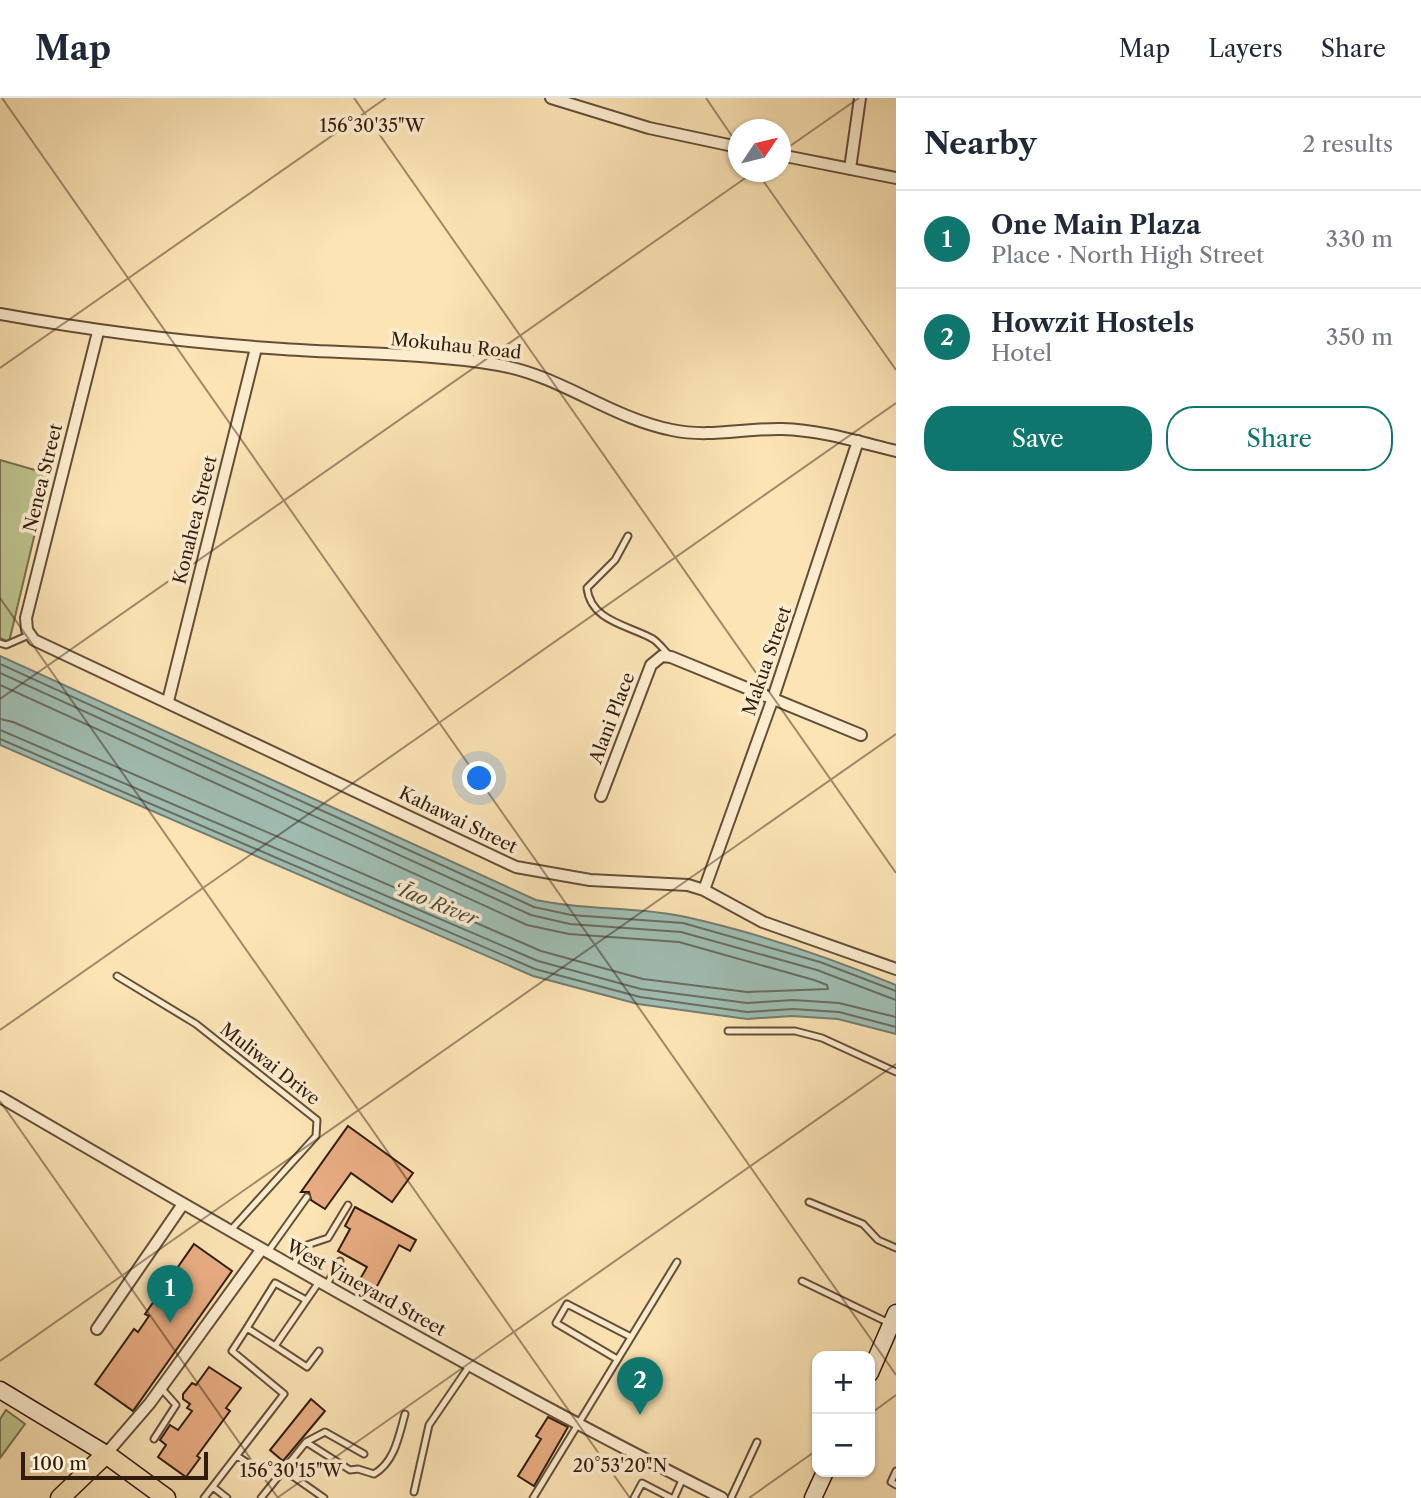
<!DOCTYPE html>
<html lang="en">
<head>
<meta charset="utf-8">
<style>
  :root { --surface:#fff; --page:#f6f6f7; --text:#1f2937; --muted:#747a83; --line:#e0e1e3; --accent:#0f766e }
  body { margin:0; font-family:"Libre Caslon Text",serif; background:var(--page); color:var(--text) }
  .controls { position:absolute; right:21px; bottom:21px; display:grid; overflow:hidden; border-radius:14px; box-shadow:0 2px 5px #0004 }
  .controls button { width:63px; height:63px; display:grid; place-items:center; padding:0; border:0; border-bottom:2px solid var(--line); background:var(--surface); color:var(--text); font:35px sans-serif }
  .compass { position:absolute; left:728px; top:21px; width:63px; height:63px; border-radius:50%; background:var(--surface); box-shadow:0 2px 5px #0004; rotate:55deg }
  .scale { position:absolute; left:21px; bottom:18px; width:187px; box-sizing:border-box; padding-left:7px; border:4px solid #311c0f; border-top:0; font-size:19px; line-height:24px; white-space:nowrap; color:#311c0f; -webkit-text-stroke:5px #fdedcf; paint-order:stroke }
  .you { position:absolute; left:480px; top:681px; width:24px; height:24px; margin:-18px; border:5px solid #fff; border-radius:50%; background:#1a73e8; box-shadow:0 0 0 10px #1a73e833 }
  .badge { display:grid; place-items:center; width:46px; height:46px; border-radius:50%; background:var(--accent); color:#fff; font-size:23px; font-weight:700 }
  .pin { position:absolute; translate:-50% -58px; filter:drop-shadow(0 2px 4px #0008) }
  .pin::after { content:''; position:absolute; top:37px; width:24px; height:21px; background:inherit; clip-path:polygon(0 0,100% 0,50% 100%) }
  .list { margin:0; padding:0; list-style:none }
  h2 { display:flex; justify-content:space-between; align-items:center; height:91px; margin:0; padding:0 28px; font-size:30px }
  h2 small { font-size:23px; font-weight:400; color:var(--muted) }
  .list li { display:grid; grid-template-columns:46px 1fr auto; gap:21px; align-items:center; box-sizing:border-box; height:98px; padding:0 28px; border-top:2px solid var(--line) }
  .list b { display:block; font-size:26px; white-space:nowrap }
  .list p { margin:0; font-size:23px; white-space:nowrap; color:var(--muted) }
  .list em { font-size:23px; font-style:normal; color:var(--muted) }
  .actions { display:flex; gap:14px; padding:21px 28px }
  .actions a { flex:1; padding:16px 0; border:2px solid var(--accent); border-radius:28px; text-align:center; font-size:24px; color:var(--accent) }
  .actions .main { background:var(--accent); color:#fff }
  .map { position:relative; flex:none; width:896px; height:1400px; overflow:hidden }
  header { display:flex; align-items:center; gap:42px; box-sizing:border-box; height:98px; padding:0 35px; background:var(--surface); border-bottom:2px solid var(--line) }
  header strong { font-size:33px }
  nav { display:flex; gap:38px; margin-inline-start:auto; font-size:24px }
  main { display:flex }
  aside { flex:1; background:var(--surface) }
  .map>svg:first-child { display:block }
</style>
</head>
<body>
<header>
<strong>Map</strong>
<nav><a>Map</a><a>Layers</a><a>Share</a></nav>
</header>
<main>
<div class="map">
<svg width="896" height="1400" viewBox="0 0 896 1400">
  <rect width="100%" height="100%" fill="#fce4b5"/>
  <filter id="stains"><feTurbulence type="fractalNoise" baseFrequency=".00286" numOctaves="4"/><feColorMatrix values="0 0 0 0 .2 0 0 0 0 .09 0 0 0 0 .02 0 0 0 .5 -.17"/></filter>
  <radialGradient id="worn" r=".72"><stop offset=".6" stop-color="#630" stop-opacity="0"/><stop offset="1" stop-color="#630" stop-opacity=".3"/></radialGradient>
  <path fill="#bec48e" stroke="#78704e" stroke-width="2" d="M 0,362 L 49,376 L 9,544 L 0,540 Z
    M 6,1312 L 25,1326 L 0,1360 L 0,1321 Z"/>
  <path fill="#a0beb3" stroke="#747d71" stroke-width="2" d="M 0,558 L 536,802 C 586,813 637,808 686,819 C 758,835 828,859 896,887 L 896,936 L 838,921 L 792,918 L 747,921 L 638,906 L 533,878 L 0,647 Z"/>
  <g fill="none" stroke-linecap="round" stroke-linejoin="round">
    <path stroke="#686d61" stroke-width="2" d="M 0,566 L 534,809 L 571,817 L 683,825 L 820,864 L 896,893
      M 0,575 L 531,817 L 570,826 L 681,834 L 817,872 L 896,902
      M 0,587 L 527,827 L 569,836 L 679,844 L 814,882 L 827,887 L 828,891 L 747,894 L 643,881 L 541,853 L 13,624 L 0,621
      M 0,632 L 538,863 L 641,891 L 747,905 L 793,902 L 839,905 L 896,919
      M 0,641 L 535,871 L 640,899 L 747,914 L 793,911 L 839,914 L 896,929"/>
  </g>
  <path fill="#e9ad82" stroke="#311c0f" stroke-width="2" d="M 348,1028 L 413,1075 L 392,1104 L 351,1075 L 325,1111 L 311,1102 L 309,1094 L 301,1094 Z
    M 355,1109 L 416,1142 L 410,1153 L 399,1147 L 375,1192 L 359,1183 L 367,1169 L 338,1153 L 350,1131 L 345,1128 Z
    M 194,1146 L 232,1173 L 133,1313 L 95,1286 L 134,1231 L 138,1234 L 149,1218 L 145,1216 Z
    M 209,1269 L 241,1290 L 226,1310 L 230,1313 L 197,1358 L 200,1360 L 186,1379 L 158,1359 L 166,1347 L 160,1342 L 170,1327 L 178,1332 L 192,1313 L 187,1310 L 190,1306 L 183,1301 L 183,1296 L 192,1285 L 196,1287 Z
    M 311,1301 L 325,1313 L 283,1363 L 270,1352 Z
    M 548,1319 L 568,1329 L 534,1388 L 518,1378 L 541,1341 L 536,1338 Z"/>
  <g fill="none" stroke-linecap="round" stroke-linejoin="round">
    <defs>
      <path id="lane" d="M 628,438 L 615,462 L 587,490 C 591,524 629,527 653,541 C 659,545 664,552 669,557
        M 0,545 L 6,547 L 29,537
        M 117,878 L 196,926 L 317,1022 L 316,1038 L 230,1133
        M 728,933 L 795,933 L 822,940 L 896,974
        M 809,1104 L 863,1126 L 878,1142 L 896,1150
        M 267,1155 L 307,1099
        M 292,1169 L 304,1148 L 328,1140 L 348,1107
        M 802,1183 L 889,1225
        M 326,1188 L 340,1163
        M 306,1202 L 275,1185 L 247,1230 L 275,1248 L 319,1184
        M 275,1248 L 307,1269 L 319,1253
        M 617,1261 L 556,1225 L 567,1206 L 631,1239
        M 154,1341 L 176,1307 L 161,1290
        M 306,1344 L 350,1372 L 358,1371 L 374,1376 C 395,1364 399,1337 405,1316
        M 237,1358 L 263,1375
        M 284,1372 L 324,1400
        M 896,1373 L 891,1384 L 896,1387
        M 213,1389 L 227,1400
        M 414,1394 L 429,1327 L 470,1267
        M 204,1400 L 284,1296 L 232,1253 L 247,1230
        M 261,1400 L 306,1344 L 325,1334 L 364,1356
        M 533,1400 L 677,1164
        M 634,1400 L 642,1385 L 671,1400
        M 674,1400 L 683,1380
        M 731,1400 L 757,1344"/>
      <path id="street" d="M 551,0 L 649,30 L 738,49
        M 780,57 L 896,80
        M 850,71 L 860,0
        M 0,216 C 94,233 188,245 283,251 C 353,256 430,255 499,267 C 561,278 611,320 672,332 C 709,340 745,330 782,331 C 821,332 859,344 896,353
        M 98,234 L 26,520 L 27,532 L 34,542 L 516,769 L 590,782 L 688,787 L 704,792 L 763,824 L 896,871
        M 168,603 L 256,250
        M 601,698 L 651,567 L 662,558 L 671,559 L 861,637
        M 704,792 L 773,600 L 858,343
        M 0,999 C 238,1138 476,1277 722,1400
        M 97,1231 L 183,1106
        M 106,1356 L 150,1305 L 261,1152"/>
      <path id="secondary" d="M 870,1275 L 896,1215
        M 0,1292 L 106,1356
        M 813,1400 L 825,1374"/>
      <path id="primary" d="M 60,1400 L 106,1356 L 166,1400"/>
    </defs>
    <use href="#lane" stroke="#644e38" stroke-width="9"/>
    <use href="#street" stroke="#644e38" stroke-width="14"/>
    <use href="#secondary" stroke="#311c0f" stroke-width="19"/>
    <use href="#primary" stroke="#311c0f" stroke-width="21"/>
    <use href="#lane" stroke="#fdedcf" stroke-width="5"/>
    <use href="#street" stroke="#fdedcf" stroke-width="10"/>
    <use href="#secondary" stroke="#fdedcf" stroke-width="16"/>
    <use href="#primary" stroke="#fce4b5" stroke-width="18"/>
  </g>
  <path fill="none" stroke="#311c0f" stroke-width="2" stroke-opacity="0.45" d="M 2,0 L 896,1277M 354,0 L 896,775M 706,0 L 738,47M 780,55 L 859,0M 757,74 L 896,272M 0,270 L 386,0M 0,500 L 630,1400M 0,601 L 754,74M 0,932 L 896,305M 0,1003 L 278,1400M 0,1263 L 896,636M 870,1316 L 896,1297M 277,1400 L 896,966M 749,1400 L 817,1352"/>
  <g text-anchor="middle" stroke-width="7" stroke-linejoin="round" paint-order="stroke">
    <g font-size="18" fill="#311c0f" stroke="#fdedcf">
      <text transform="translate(456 248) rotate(6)" y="6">Mokuhau Road</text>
      <text transform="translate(43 380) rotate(-76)" y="6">Nenea Street</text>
      <text transform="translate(195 422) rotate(-76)" y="6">Konahea Street</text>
      <text transform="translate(767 563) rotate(-71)" y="6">Makua Street</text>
      <text transform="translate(612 620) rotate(-69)" y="6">Alani Place</text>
      <text transform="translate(458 722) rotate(26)" y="6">Kahawai Street</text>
      <text transform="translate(270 966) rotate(38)" y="6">Muliwai Drive</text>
      <text transform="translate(366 1190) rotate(29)" y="6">West Vineyard Street</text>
    </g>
    <g font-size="19" font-style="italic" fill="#524d40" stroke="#fdedcf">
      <text transform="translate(436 805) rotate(22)" y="7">ʻĪao River</text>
    </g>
  </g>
  <g font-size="18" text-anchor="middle" fill="#311c0f" stroke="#fdedcf" stroke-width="7" stroke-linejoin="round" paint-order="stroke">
    <text x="372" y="34">156°30'35"W</text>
    <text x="620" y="1374">20°53'20"N</text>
    <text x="291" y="1379">156°30'15"W</text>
  </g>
  <rect width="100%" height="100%" filter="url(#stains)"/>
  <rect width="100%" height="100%" fill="url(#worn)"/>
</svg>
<div class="controls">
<button>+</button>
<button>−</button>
</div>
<svg class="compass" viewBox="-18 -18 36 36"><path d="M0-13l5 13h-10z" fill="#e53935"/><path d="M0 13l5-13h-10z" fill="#747a83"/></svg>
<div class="scale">100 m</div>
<div class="you"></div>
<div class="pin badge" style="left:170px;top:1225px">1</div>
<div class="pin badge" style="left:640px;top:1317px">2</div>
</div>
<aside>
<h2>Nearby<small>2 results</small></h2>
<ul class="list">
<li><span class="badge">1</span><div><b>One Main Plaza</b><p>Place · North High Street</p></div><em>330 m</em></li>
<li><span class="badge">2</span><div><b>Howzit Hostels</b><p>Hotel</p></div><em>350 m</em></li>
</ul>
<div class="actions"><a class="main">Save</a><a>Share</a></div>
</aside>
</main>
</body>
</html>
